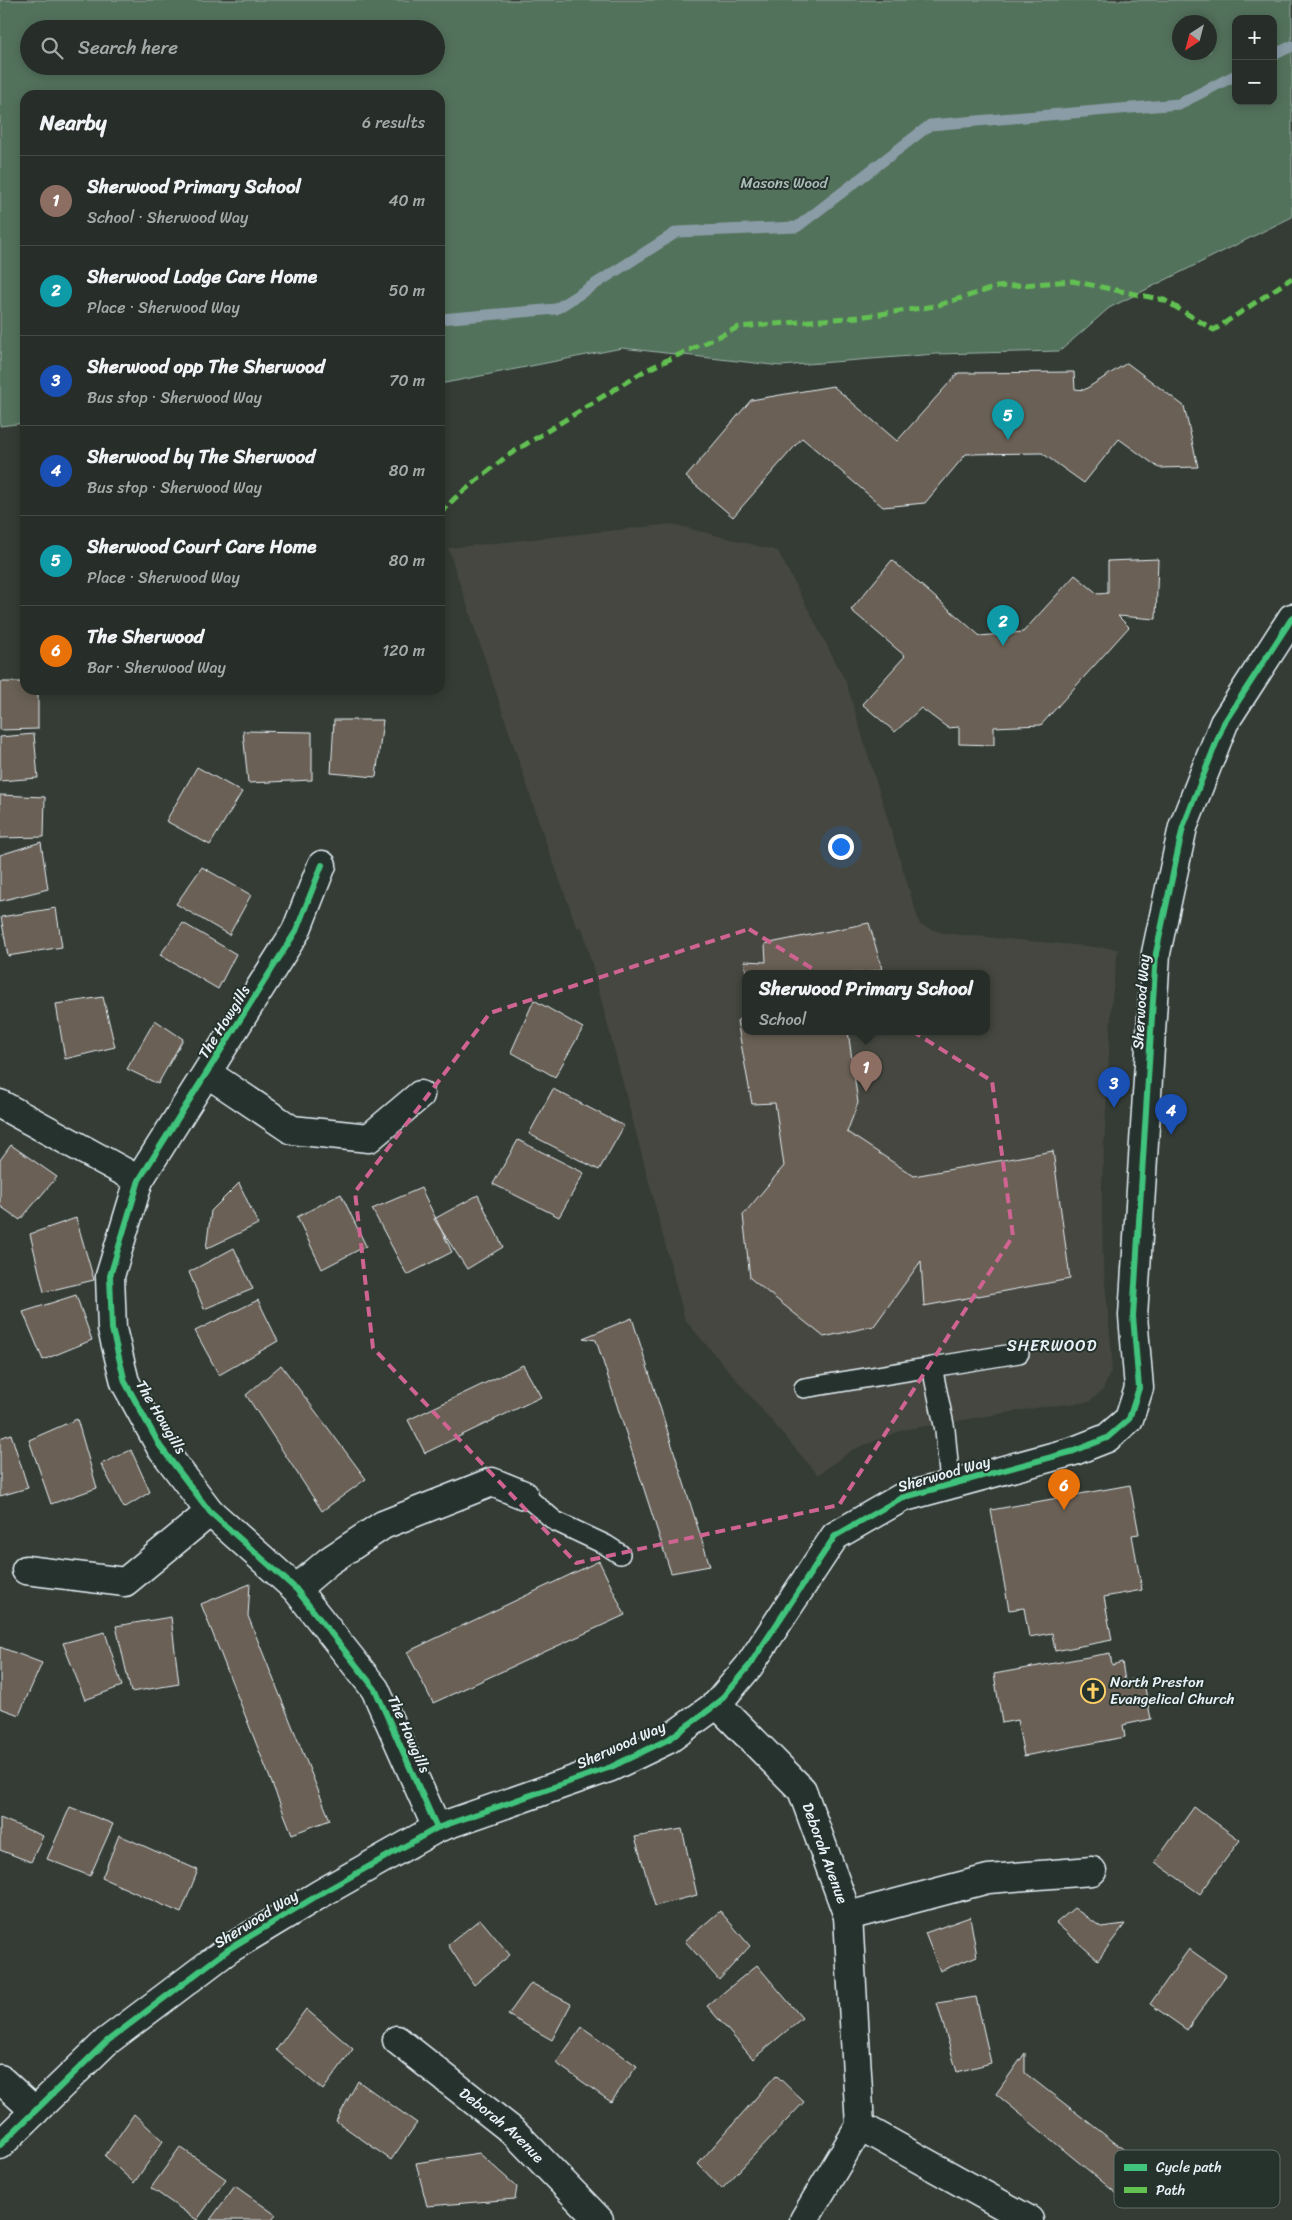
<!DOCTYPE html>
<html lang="en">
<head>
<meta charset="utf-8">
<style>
  :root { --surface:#272d28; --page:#333934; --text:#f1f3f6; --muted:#a4a8a8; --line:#434945; --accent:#e69b98 }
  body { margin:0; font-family:Sriracha,sans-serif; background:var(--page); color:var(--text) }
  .controls { position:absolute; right:15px; top:15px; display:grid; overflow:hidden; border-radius:10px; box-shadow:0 2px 12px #0003 }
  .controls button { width:45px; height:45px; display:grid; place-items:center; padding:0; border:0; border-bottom:1px solid var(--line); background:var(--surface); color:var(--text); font:25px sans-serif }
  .compass { position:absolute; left:1172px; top:15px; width:45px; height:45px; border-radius:50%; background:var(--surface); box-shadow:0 2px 12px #0003; rotate:216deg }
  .you { position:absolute; left:840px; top:846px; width:18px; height:18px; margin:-12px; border:4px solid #fff; border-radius:50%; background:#1a73e8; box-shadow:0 0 0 8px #1a73e833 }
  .badge { display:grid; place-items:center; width:32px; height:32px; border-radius:50%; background:var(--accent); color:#fff; font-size:16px; font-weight:700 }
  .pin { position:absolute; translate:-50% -41px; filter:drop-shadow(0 1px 2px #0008) }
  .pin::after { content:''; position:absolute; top:26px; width:18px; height:15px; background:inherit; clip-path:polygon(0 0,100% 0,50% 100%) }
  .popup { position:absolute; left:742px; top:970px; width:248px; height:65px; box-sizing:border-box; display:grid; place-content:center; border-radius:10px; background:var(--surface); filter:drop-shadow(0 1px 4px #0005); font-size:16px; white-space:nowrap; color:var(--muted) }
  .popup b { font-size:19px; color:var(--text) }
  .popup::after { content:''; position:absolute; left:50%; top:100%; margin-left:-10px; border:10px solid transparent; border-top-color:var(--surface) }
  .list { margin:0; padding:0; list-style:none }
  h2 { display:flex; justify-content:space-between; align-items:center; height:65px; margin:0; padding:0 20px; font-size:21px }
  h2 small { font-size:16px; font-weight:400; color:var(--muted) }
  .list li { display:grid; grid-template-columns:32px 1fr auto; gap:15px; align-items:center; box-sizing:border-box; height:90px; padding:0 20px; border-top:1px solid var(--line) }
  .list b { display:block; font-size:19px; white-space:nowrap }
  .list p { margin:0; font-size:16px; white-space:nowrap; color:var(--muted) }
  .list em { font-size:16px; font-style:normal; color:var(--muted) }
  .icon { flex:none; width:28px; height:28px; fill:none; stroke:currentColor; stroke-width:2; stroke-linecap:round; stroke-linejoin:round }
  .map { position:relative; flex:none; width:1292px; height:2220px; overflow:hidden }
  .search { position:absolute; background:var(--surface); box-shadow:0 2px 12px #0003; left:20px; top:20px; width:425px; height:55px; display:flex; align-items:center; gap:12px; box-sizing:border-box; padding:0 18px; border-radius:28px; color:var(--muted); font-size:19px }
  .panel { position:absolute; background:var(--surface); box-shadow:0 2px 12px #0003; left:20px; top:90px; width:425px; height:605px; border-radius:15px }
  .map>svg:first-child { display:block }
</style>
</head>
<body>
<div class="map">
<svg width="1292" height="2220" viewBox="0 0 1292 2220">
  <rect width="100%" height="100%" fill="#343c35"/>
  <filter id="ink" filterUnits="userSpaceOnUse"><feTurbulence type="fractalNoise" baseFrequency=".02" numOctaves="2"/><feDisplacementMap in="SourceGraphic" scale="10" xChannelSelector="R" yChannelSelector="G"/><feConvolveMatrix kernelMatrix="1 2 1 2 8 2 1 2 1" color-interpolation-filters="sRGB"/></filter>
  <g filter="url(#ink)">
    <path fill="#44473f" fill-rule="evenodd" d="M 672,524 L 778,551 L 846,682 L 920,925 L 943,933 L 1118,949 L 1112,998 L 1102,1186 L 1103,1261 L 1112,1354 L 1111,1371 L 1103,1390 L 1089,1402 L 1042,1407 L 903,1430 L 852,1450 L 818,1475 L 685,1320 L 582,927 L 577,928 L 545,840 L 448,548 ZM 746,973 L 986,973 L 986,1031 L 746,1031 Z"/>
    <path fill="#52725b" stroke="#9db2aa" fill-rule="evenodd" d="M 0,0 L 1292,0 L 1292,217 L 1109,308 L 1060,351 L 936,354 L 781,366 L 622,348 L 440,384 L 440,95 L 25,95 L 25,423 L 0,426 ZM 1236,19 L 1273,19 L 1273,101 L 1236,101 ZM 1180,22 L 1210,22 L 1210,52 L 1180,52 ZM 29,29 L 436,29 L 436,66 L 29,66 Z"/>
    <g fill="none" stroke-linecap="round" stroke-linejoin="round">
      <path stroke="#8a9ca6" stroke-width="11" d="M 1273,55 L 1292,46
        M 440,319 L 556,309 L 677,232 L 797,227 L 930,125 L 1179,104 L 1236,75"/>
    </g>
    <path fill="#6b6055" stroke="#e8f1f8" d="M 1127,363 L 1184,406 L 1198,467 L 1159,468 L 1119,439 L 1084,483 L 1042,453 L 966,454 L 925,503 L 883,507 L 802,438 L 733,517 L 686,477 L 751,400 L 833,386 L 897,441 L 958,373 L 1074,372 L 1075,389 L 1084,390 Z
      M 1158,559 L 1156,619 L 1118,616 L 1129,627 L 1041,725 L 994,727 L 994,745 L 959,744 L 959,727 L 948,728 L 921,708 L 895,732 L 862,704 L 905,656 L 851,610 L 892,560 L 980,636 L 1023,632 L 1075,575 L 1098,594 L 1108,593 L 1108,561 Z
      M 0,682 L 25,682 L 25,690 L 38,690 L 38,729 L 0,730 Z
      M 334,720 L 383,720 L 376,777 L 331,773 Z
      M 243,731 L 312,732 L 312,780 L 248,783 Z
      M 34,734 L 38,778 L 0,781 L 0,737 Z
      M 197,767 L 242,792 L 210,845 L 166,821 Z
      M 0,795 L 45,797 L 44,837 L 0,838 Z
      M 41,842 L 48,889 L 0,901 L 0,855 Z
      M 202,867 L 251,895 L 229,935 L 176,904 Z
      M 56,908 L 62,947 L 8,956 L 1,917 Z
      M 183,923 L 236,954 L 218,989 L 160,955 Z
      M 869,923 L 882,969 L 864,973 L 747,973 L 744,961 L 766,962 L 765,944 Z
      M 103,997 L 115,1047 L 65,1059 L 56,1004 Z
      M 534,1000 L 583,1028 L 555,1077 L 511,1052 Z
      M 746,1014 L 746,1031 L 848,1031 L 858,1103 L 847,1132 L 914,1176 L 1053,1151 L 1070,1279 L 924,1306 L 921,1261 L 874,1326 L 824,1337 L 750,1278 L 743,1215 L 784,1166 L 775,1103 L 752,1104 L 737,1021 Z
      M 155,1020 L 183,1039 L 158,1084 L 127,1069 Z
      M 553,1089 L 624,1126 L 599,1170 L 529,1134 Z
      M 518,1140 L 584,1173 L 559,1217 L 493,1184 Z
      M 11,1145 L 57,1177 L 20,1220 L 0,1206 L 0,1160 Z
      M 239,1183 L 258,1224 L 206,1249 L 211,1211 Z
      M 421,1188 L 452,1252 L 407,1275 L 372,1209 Z
      M 341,1194 L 366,1246 L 322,1269 L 297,1217 Z
      M 478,1195 L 503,1247 L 467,1269 L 434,1219 Z
      M 76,1218 L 94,1280 L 44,1292 L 30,1234 Z
      M 234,1248 L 253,1289 L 204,1309 L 189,1272 Z
      M 76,1295 L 92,1340 L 43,1360 L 23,1312 Z
      M 258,1300 L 278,1341 L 219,1375 L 195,1331 Z
      M 632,1318 L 710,1566 L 671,1573 L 596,1340 L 583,1338 Z
      M 281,1365 L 366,1479 L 322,1511 L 246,1395 Z
      M 523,1365 L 541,1397 L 425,1453 L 408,1420 Z
      M 77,1419 L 97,1488 L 51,1504 L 29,1440 Z
      M 11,1434 L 28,1488 L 0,1496 L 0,1438 Z
      M 131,1450 L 150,1492 L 124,1508 L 101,1464 Z
      M 1130,1485 L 1139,1534 L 1132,1535 L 1142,1590 L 1104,1597 L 1112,1640 L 1055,1651 L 1052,1633 L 1029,1637 L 1024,1608 L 1009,1610 L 991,1510 Z
      M 599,1561 L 625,1615 L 433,1703 L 407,1652 Z
      M 250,1584 L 248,1616 L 330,1820 L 292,1834 L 201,1604 Z
      M 171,1617 L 179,1684 L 131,1692 L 116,1626 Z
      M 105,1632 L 122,1686 L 85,1700 L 63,1643 Z
      M 0,1647 L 42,1663 L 19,1715 L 0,1708 Z
      M 1110,1653 L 1112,1665 L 1122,1662 L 1125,1681 L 1143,1678 L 1151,1719 L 1123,1725 L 1125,1737 L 1024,1756 L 1017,1720 L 1002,1723 L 994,1674 Z
      M 70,1807 L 113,1824 L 90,1876 L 47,1859 Z
      M 1194,1807 L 1240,1840 L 1200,1894 L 1155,1862 Z
      M 0,1818 L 43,1836 L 31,1862 L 0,1850 Z
      M 682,1829 L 697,1895 L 655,1906 L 635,1837 Z
      M 119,1835 L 198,1870 L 181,1913 L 102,1878 Z
      M 1074,1908 L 1101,1927 L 1125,1924 L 1098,1960 L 1056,1923 Z
      M 720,1911 L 750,1946 L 719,1980 L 685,1941 Z
      M 970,1917 L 977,1956 L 940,1971 L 925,1933 Z
      M 480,1919 L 510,1955 L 474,1985 L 448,1945 Z
      M 1189,1949 L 1226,1975 L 1187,2030 L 1150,2004 Z
      M 757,1965 L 802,2018 L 753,2059 L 707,2006 Z
      M 531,1983 L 571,2004 L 552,2040 L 508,2015 Z
      M 976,1997 L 991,2063 L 957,2072 L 937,2003 Z
      M 306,2009 L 353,2049 L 323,2090 L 276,2050 Z
      M 582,2027 L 637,2066 L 611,2102 L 556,2063 Z
      M 1025,2053 L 1025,2073 L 1145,2166 L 1122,2198 L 996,2094 Z
      M 776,2075 L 804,2102 L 722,2189 L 698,2164 Z
      M 358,2081 L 417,2123 L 391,2160 L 336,2121 Z
      M 134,2114 L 163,2141 L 134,2183 L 105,2156 Z
      M 180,2147 L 226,2179 L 197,2220 L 151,2188 Z
      M 479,2153 L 517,2187 L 515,2199 L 427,2206 L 416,2163 Z
      M 235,2186 L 276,2215 L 272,2220 L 210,2220 Z"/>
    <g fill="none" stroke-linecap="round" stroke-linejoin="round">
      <defs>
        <path id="lane" d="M 804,1388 L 932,1367
          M 950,1483 L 945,1430 L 932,1367 L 1019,1353
          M 524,1495 L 555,1521 L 606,1545 L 620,1554"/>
        <g id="street">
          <path d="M 322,865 L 296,931 L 139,1180 L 110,1276 L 112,1329 L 125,1382 L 160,1446 L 210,1512 L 296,1589 L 375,1689 L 437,1828"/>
          <path d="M 207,1073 L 292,1130 L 369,1138 L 420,1095"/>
          <path d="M 0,1104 L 139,1180"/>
          <path d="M 26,1570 L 125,1582 L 210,1512"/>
          <path d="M 296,1589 L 329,1561 L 383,1525 L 492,1482 L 524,1495"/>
          <path id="s1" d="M 717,1704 L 802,1790 L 848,1916 L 860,2126 L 804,2220"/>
          <path d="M 848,1916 L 988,1879 L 1092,1871"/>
          <path id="s2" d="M 397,2040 L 515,2133 L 599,2220"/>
          <path d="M 0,2079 L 35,2111"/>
          <path d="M 860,2126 L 1029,2220"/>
        </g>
        <path id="secondary" d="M 0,2145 L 106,2042 L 229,1949 L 320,1894 L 437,1828 L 611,1767 L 669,1739 L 717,1704 L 749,1666 L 835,1536 L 901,1498 L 1074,1451 L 1107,1438 L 1129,1419 L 1139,1388 L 1133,1316 L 1156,953 L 1183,827 L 1224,723 L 1292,618"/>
      </defs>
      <use href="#lane" stroke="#e8f1f8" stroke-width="22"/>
      <use href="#street" stroke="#e8f1f8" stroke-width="31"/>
      <use href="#secondary" stroke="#e8f1f8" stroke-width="31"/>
      <use href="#lane" stroke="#26332d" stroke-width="19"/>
      <use href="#street" stroke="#26332d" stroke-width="28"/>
      <use href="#secondary" stroke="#26332d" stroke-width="28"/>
      <path stroke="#63c152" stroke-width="5" stroke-dasharray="10 5" stroke-linecap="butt" d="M 440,514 L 455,498 L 507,456 L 644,371 L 739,327 L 859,317 L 935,306 L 997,287 L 1072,281 L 1164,300 L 1214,330 L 1292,278"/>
      <defs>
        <path id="cycleway" d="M 322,865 L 296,931 L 139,1180 L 110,1276 L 112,1329 L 125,1382 L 160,1446 L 210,1512 L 296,1589 L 375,1689 L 437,1828
          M 0,2145 L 106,2042 L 229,1949 L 320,1894 L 437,1828 L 611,1767 L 669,1739 L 717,1704 L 749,1666 L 835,1536 L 901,1498 L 1074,1451 L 1107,1438 L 1129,1419 L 1139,1388 L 1133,1316 L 1156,953 L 1183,827 L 1224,723 L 1292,618"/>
      </defs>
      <use href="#cycleway" stroke="#26332d" stroke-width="9"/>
      <use href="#cycleway" stroke="#40c37c" stroke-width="6"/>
    </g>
  </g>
  <path fill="none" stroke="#cf6492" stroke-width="4" stroke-dasharray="10 6" stroke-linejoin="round" d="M 749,929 L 992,1081 L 1013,1236 L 839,1505 L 576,1563 L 373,1348 L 355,1192 L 490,1013 Z"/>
  <defs>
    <symbol id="church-ring" viewBox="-11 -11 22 22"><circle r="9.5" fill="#26332d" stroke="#ffd166" stroke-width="1.5"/><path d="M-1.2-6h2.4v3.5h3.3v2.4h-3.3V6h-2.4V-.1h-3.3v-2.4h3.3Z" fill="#ffd166"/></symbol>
  </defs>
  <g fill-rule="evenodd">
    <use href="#church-ring" x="1079" y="1677" width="28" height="28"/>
  </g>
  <g text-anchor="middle" stroke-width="4" stroke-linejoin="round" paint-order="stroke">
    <g font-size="15" fill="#acbeb9" stroke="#26332d">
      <text x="784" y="188">Masons Wood</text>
    </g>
    <g font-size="15" fill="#e8f1f8" stroke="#26332d">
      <text transform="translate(1141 1002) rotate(-86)" y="5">Sherwood Way</text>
      <text transform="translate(224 1022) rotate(-58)" y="5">The Howgills</text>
      <text transform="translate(161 1417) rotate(59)" y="5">The Howgills</text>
      <text transform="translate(944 1474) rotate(-16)" y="5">Sherwood Way</text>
      <text transform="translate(409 1734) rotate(66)" y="5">The Howgills</text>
      <text transform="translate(621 1745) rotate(-24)" y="5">Sherwood Way</text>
      <text dy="5" stroke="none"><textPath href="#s1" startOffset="188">Deborah Avenue</textPath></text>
      <text transform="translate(256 1919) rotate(-32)" y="5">Sherwood Way</text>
      <text dy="5" stroke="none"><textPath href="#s2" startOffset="135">Deborah Avenue</textPath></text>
    </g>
    <g font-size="15" fill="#e8f1f8" stroke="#26332d" text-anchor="start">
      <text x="1110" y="1687">North Preston<tspan x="1110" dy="17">Evangelical Church</tspan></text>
    </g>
    <g font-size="16" letter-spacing="1" fill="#e8f1f8" stroke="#26332d">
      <text x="1052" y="1351">SHERWOOD</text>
    </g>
  </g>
  <rect x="1114" y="2150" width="166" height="58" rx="8" fill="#26332d" stroke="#606c6a" stroke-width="1"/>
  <rect x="1124" y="2164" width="23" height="7" fill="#40c37c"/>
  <rect x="1124" y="2187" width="23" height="6" fill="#63c152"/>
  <g font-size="14" fill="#e8f1f8">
    <text x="1156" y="2172">Cycle path</text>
    <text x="1156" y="2195">Path</text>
  </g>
</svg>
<div class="controls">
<button>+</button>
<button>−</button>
</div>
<svg class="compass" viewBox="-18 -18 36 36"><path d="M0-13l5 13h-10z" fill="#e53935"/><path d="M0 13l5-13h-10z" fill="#a4a8a8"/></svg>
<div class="you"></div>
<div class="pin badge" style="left:866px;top:1092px;background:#8d6e63">1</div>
<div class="popup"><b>Sherwood Primary School</b>School</div>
<div class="pin badge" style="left:1003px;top:646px;background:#0f9aa8">2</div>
<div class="pin badge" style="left:1114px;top:1108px;background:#1a4fb4">3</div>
<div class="pin badge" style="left:1171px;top:1135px;background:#1a4fb4">4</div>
<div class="pin badge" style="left:1008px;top:440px;background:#0f9aa8">5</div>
<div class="pin badge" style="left:1064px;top:1510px;background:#e8710a">6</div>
<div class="search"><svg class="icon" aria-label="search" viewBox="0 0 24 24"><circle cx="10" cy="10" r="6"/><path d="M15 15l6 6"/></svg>Search here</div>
<section class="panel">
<h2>Nearby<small>6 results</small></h2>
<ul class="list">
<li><span class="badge" style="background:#8d6e63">1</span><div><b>Sherwood Primary School</b><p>School · Sherwood Way</p></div><em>40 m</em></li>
<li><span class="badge" style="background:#0f9aa8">2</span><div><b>Sherwood Lodge Care Home</b><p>Place · Sherwood Way</p></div><em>50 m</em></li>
<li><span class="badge" style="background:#1a4fb4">3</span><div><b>Sherwood opp The Sherwood</b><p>Bus stop · Sherwood Way</p></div><em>70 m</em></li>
<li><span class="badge" style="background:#1a4fb4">4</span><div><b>Sherwood by The Sherwood</b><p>Bus stop · Sherwood Way</p></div><em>80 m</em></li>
<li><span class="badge" style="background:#0f9aa8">5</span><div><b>Sherwood Court Care Home</b><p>Place · Sherwood Way</p></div><em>80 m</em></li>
<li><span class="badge" style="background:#e8710a">6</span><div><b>The Sherwood</b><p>Bar · Sherwood Way</p></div><em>120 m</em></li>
</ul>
</section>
</div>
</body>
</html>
